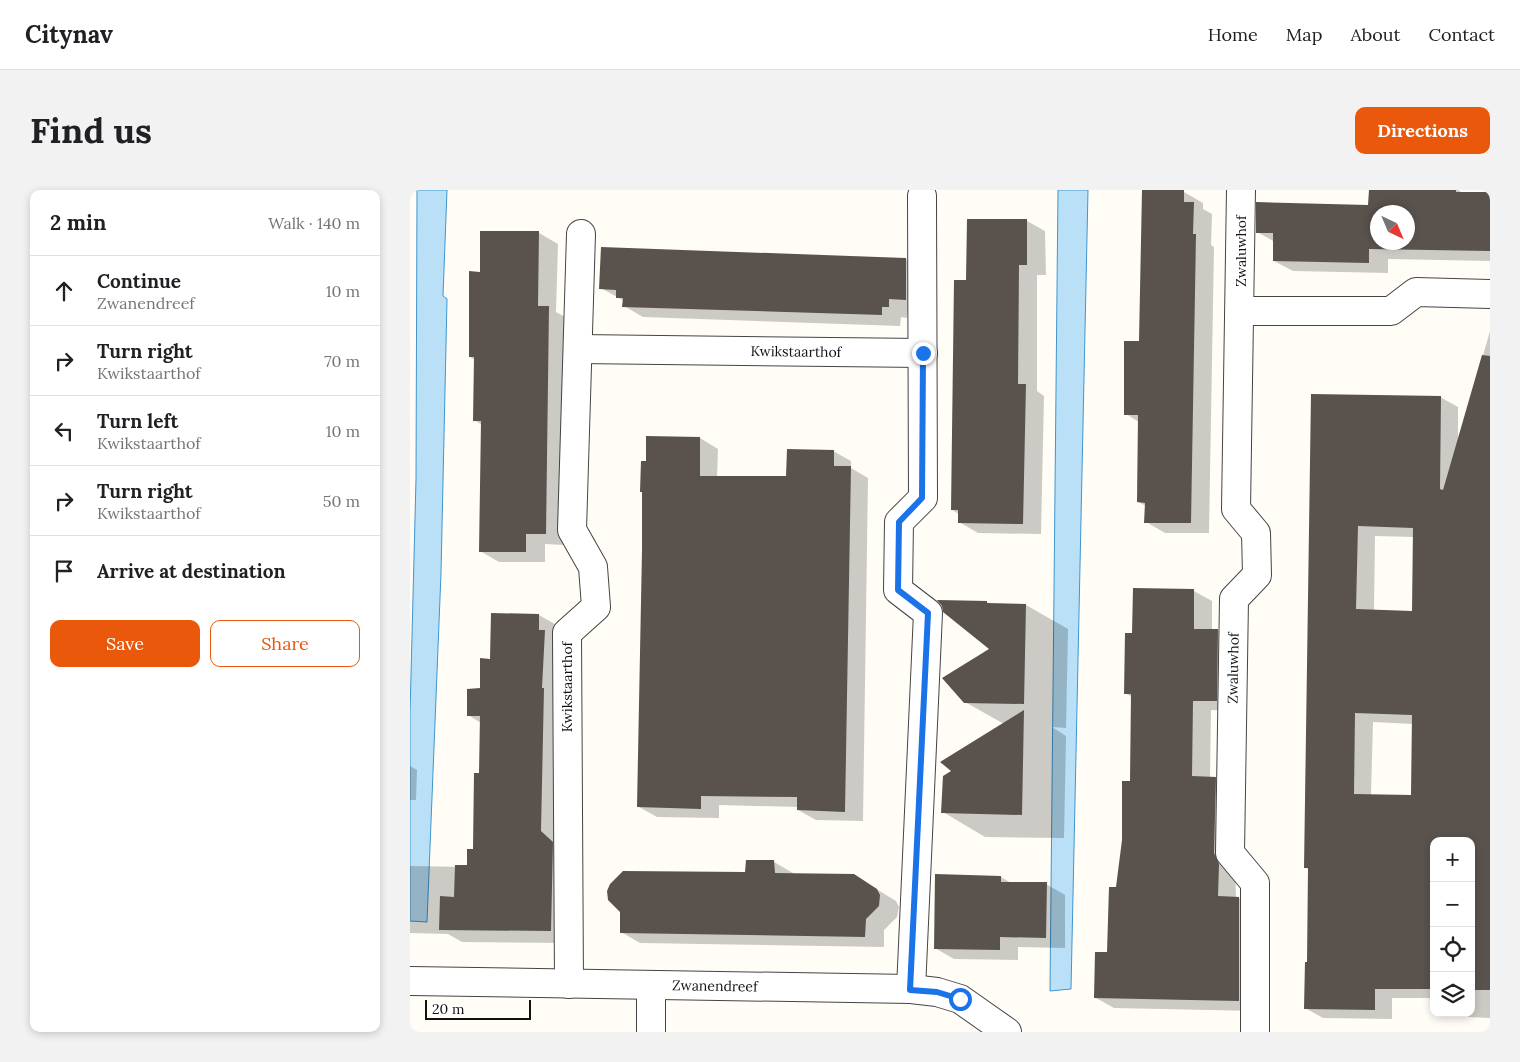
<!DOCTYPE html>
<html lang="en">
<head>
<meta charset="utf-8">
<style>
  :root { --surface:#fff; --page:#f2f2f2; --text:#202124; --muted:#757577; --line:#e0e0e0; --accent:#ea580c }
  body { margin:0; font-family:Lora,serif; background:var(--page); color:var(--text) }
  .controls { position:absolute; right:15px; bottom:15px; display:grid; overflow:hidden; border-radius:10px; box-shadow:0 2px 8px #0003 }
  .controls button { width:45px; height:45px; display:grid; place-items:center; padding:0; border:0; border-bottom:1px solid var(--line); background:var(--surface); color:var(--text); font:25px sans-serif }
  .compass { position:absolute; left:960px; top:15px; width:45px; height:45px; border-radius:50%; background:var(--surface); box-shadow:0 2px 8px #0003; rotate:136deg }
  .scale { position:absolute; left:15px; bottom:12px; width:106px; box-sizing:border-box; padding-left:5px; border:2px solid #111; border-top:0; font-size:14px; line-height:18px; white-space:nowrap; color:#111; -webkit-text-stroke:4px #fff; paint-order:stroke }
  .stop { position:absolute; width:15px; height:15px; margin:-11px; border:4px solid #1a73e8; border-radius:50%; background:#fff }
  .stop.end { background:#1a73e8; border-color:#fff; box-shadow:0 1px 5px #0008 }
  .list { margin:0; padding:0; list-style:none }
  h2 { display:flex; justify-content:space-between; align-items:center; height:65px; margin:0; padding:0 20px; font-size:21px }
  h2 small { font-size:16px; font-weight:400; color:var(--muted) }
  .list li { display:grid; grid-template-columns:32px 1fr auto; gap:15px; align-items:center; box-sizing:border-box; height:70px; padding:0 20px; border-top:1px solid var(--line) }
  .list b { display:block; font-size:19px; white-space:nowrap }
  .list p { margin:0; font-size:16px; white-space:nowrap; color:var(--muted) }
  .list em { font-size:16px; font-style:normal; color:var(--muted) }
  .actions { display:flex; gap:10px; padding:15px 20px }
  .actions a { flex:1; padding:11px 0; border:1px solid var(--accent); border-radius:10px; text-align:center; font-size:18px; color:var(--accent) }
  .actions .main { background:var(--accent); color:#fff }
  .icon { flex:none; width:28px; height:28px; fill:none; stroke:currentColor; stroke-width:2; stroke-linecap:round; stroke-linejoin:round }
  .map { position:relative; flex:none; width:1080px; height:842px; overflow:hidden; border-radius:10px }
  header { display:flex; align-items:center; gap:30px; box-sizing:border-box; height:70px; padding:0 25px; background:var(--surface); border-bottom:1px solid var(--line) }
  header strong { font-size:24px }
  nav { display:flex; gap:28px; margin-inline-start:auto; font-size:18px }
  .intro { display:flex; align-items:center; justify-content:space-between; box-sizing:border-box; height:120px; padding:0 30px }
  h1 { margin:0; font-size:35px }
  .button { padding:12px 22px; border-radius:10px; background:var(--accent); color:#fff; font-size:18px; font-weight:700 }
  main { display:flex; gap:30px; padding:0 30px }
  aside { flex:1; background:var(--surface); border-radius:10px; box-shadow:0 2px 8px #0003 }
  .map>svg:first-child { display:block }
</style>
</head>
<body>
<header>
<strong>Citynav</strong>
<nav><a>Home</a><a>Map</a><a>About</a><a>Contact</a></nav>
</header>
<div class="intro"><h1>Find us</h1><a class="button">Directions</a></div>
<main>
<aside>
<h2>2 min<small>Walk · 140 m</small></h2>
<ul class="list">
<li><svg class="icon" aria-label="ahead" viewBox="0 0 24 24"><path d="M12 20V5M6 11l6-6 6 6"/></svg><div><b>Continue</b><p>Zwanendreef</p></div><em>10 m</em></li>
<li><svg class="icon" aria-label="right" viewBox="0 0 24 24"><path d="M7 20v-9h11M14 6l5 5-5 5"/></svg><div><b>Turn right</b><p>Kwikstaarthof</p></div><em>70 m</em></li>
<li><svg class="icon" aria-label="left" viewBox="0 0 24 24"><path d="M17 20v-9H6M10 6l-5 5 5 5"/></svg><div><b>Turn left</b><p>Kwikstaarthof</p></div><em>10 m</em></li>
<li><svg class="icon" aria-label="right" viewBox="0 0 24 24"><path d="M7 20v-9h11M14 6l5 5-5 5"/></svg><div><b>Turn right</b><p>Kwikstaarthof</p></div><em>50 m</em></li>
<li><svg class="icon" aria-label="arrive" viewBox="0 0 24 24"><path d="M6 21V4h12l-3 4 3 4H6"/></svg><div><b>Arrive at destination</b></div></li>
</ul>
<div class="actions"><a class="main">Save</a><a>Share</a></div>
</aside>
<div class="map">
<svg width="1080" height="842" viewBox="0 0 1080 842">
  <rect width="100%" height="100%" fill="#fffdf5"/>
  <path fill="#b9e0f7" stroke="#3f96cf" d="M 7,0 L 37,0 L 33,106 L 37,109 L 31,383 L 17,732 L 0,731 L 0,524 L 6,289 Z
    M 648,0 L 678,0 L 661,799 L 640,801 Z"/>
  <path fill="#0003" fill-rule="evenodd" d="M 733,0 L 767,0 L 774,2 L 793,13 L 793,19 L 802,24 L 801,55 L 804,57 L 799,343 L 755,343 L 736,332 L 736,316 L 728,312 L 729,232 L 716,224 L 731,152 Z
    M 985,0 L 1048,0 L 1053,3 L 1080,4 L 1080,71 L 978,69 L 978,83 L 883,81 L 864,71 L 865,52 L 847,42 L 960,16 ZM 968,22 L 998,22 L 998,52 L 968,52 Z
    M 617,31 L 635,41 L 636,85 L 627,85 L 627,201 L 634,206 L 631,344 L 568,343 L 549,332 L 549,324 L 542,320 L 557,91 Z
    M 129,43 L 148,54 L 146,122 L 157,128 L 154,355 L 135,354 L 135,372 L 89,372 L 70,361 L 72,235 L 64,230 L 65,170 L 60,167 L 71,83 Z
    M 192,58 L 496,69 L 515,80 L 514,120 L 498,120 L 497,128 L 491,127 L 490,136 L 233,127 L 214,116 L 214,111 L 191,98 Z
    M 1080,141 L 1080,828 L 1058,827 L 1051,823 L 1061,823 L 1061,651 L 1024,651 L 1024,808 L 982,808 L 982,829 L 913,828 L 895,818 L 898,773 L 900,680 L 896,678 L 903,205 L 1030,207 L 1048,217 L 1048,252 ZM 965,346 L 1004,347 L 1004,422 L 964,421 ZM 963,532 L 1003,534 L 1002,607 L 961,606 Z
    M 290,248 L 308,259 L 307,288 L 378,287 L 423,261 L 441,271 L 441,278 L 458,288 L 453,631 L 406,630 L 388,620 L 388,617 L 309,615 L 309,628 L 247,627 L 229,617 L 237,272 Z
    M 784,401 L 802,411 L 802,440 L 808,440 L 826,450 L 825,521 L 801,520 L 800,588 L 805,588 L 823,599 L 826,708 L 829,708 L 847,718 L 847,821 L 704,818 L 686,808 L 698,764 L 721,592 L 722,507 L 715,503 L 723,445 Z
    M 576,412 L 581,414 L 616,415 L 658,439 L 656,538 L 642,537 L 656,546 L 654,648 L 575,647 L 533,622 L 543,581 L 594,534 L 555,512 L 581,459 Z
    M 129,425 L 150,437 L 163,753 L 52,752 L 38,744 L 0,743 L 0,676 L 58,677 L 64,660 L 71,584 L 71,533 L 58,525 L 71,500 L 82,470 Z
    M 0,576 L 7,580 L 6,610 L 0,610 Z
    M 364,672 L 383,683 L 383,685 L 463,697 L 486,711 L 489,717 L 487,727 L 474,740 L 474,757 L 230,753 L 211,742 Z
    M 591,687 L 601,693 L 636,694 L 655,705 L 655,758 L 608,757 L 608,770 L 544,769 L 525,758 Z"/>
  <path fill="#5a524d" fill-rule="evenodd" d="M 732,0 L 774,0 L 774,12 L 784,12 L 783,44 L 786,44 L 781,333 L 734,333 L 735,313 L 727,312 L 728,225 L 714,225 L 714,151 L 729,151 Z
    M 959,0 L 1046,0 L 1046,2 L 1080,2 L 1080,61 L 959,59 L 959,73 L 863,71 L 863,43 L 846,43 L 846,12 L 958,15 ZM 968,22 L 998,22 L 998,52 L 968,52 Z
    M 557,29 L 617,29 L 617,75 L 609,75 L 608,194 L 616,194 L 613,334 L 548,333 L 548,320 L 541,320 L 544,90 L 556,90 Z
    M 70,41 L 129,41 L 128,116 L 139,116 L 136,344 L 116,344 L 116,362 L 69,362 L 71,231 L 63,231 L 64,167 L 59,167 L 59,81 L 70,82 Z
    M 191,57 L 496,68 L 496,110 L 479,109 L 479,117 L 472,117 L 472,125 L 212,117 L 213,108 L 206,108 L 206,100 L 189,99 Z
    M 1072,165 L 1080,166 L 1080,800 L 1061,800 L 1061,651 L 1024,651 L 1024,799 L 965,799 L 965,820 L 894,819 L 895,772 L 897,772 L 898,678 L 894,678 L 901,204 L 1031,206 L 1030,299 L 1033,300 ZM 948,336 L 1003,338 L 1002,421 L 946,419 ZM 945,523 L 1002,525 L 1001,605 L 944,604 Z
    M 236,246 L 290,247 L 290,286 L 376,286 L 377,259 L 424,260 L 424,276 L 441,276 L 435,622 L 387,620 L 387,607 L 291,606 L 291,619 L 227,617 L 232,360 L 232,302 L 230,302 L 231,271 L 236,271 Z
    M 723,398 L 784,399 L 784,439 L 808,439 L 807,511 L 783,511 L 782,586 L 806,587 L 804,663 L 809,674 L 808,706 L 829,707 L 829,811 L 684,808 L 685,762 L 697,762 L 699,697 L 706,697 L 712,650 L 712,591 L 720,591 L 721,504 L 714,504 L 715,443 L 722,443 Z
    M 527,410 L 577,411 L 577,413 L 616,414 L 614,514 L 554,513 L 532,488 L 579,459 L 533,422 L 532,416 Z
    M 81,423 L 129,424 L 129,440 L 135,440 L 132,498 L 134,498 L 131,641 L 143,652 L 141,741 L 29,740 L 30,706 L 44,707 L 45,675 L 57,675 L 57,659 L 63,659 L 64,583 L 69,583 L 70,526 L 57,526 L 57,499 L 70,498 L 70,468 L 80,469 Z
    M 614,520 L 612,625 L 531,623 L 533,586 L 541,581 L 530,572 Z
    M 336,670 L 364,670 L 365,683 L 444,684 L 467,699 L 470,705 L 469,716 L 456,729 L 455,747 L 210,743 L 210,722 L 198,710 L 197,701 L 200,694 L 213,681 L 335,682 Z
    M 525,684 L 591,686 L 591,692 L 637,692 L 636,748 L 590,747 L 590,760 L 524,759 Z"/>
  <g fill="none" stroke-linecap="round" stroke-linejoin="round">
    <defs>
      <g id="street">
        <path d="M 831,0 L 826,319 L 846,343 L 847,385 L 824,409 L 820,663 L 845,693 L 845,842"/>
        <path d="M 830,121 L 981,121 L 1006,102 L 1080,104"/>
        <path id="s1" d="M 168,159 L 513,163"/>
        <path id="s2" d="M 0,791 L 501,799 L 527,802 L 550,809 L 597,842"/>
        <path d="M 159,794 L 157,443 L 186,417 L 183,377 L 162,340 L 171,44"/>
        <path d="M 501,799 L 518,423 L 488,400 L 489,332 L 513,308 L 512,6"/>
        <path d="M 241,842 L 241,796"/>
      </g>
    </defs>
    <use href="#street" stroke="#444" stroke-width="30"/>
    <use href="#street" stroke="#fff" stroke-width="28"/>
  </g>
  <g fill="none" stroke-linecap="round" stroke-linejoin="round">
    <path stroke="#1a73e8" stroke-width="6" d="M 513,163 L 512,308 L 489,332 L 488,400 L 518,423 L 500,800 L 527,802 L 550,809"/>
  </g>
  <g text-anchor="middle" stroke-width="5" stroke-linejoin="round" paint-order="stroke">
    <g font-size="14" fill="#111" stroke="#fff">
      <text transform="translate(831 61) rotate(-90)" y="5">Zwaluwhof</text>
      <text dy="5" stroke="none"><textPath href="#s1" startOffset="218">Kwikstaarthof</textPath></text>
      <text transform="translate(823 478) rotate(-89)" y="5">Zwaluwhof</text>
      <text transform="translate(157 497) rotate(-90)" y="5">Kwikstaarthof</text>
      <text dy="5" stroke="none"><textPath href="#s2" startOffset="305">Zwanendreef</textPath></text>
    </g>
  </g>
</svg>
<div class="controls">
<button>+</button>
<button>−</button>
<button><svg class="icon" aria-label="locate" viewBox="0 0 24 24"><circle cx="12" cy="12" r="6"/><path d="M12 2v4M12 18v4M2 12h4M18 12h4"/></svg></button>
<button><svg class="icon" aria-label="layers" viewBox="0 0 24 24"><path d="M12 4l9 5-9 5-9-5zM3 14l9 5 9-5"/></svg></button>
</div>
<svg class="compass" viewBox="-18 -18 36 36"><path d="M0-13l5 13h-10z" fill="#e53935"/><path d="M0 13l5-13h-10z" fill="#757577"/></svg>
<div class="scale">20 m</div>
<div class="stop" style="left:550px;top:809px"></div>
<div class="stop end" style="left:513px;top:163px"></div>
</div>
</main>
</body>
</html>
